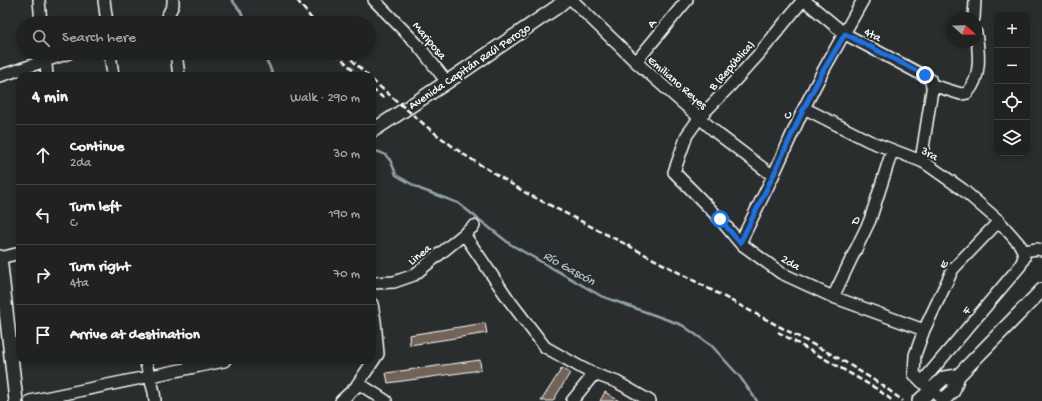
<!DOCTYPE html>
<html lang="en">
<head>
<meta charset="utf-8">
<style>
  :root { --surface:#202222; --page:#2d2f2f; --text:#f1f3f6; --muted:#a2a4a5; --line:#3d3f40 }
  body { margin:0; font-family:"Gochi Hand",sans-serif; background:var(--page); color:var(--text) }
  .controls { position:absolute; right:12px; top:12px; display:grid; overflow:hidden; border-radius:8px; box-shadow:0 2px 6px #0003 }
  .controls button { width:36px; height:36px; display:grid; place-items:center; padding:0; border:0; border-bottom:1px solid var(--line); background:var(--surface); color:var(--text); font:20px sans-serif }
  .compass { position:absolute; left:946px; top:12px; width:36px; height:36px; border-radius:50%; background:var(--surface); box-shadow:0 2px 6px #0003; rotate:110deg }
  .stop { position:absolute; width:12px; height:12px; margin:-9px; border:3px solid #1a73e8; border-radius:50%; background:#fff }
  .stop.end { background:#1a73e8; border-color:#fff; box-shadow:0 1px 4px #0008 }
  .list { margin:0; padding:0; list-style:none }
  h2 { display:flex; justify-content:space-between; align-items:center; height:52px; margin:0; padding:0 16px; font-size:17px }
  h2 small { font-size:13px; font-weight:400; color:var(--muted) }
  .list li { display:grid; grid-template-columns:26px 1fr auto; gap:12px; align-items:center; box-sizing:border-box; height:60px; padding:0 16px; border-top:1px solid var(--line) }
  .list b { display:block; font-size:15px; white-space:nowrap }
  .list p { margin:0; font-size:13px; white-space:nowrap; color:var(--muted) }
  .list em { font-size:13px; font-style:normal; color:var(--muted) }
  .icon { flex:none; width:22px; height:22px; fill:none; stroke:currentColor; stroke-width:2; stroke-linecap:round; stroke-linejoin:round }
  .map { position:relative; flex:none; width:1042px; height:401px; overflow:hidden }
  .search { position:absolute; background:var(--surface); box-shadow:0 2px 6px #0003; left:16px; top:16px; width:360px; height:44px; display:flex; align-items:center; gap:10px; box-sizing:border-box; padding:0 14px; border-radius:22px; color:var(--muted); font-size:15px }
  .panel { position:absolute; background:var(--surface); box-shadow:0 2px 6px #0003; left:16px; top:72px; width:360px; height:292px; border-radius:12px }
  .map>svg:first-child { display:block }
</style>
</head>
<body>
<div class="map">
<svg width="1042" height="401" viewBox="0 0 1042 401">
  <rect width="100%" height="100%" fill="#2a2d2e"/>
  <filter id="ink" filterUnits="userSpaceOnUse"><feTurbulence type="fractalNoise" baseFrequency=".025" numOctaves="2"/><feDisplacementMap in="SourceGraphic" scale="8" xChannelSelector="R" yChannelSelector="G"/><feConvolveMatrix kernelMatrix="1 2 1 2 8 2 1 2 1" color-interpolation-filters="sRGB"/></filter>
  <g filter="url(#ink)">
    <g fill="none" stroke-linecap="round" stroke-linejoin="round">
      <path stroke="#93a4a8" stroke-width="2.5" d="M 232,0 L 241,12 L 245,23
        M 261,53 L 269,65 L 273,76
        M 372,151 C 388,151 392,162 396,175 L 420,189 L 458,203 L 510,244 L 601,296 L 682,325 L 712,346 L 740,377 L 757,401"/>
    </g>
    <path fill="#726359" stroke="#fff" d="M 485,323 L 487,333 L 410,345 L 409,335 Z
      M 480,360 L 481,370 L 388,383 L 386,373 Z
      M 562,368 L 570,373 L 553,401 L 541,401 Z
      M 605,392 L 619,401 L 600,401 Z"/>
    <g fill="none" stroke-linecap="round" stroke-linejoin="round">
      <defs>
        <path id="minor" d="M 39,0 L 41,23
          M 104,0 L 107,23
          M 374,0 L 417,44 L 447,82
          M 572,0 L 636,62 L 718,134 L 773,176
          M 803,0 L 759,54 L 730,86 L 700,117 L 687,135 L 674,172 L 720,219 L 740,243 L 781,273 L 833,297 L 924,330
          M 804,0 L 845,34 L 930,79 L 932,85 L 932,90 L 921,161
          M 974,18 L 975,0
          M 164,23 L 173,5 L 173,0
          M 45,53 L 47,76
          M 110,53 L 113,76
          M 176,53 L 179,76
          M 636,62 L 687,0
          M 0,76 L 69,53
          M 932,85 L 961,94 L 967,93 C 982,78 979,52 976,33
          M 804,108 L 869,141 L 921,161 L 928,165 L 962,189 L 999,221 L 1020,245 L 1023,251 L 1024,258 L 1020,266 L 922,382
          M 464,234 L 509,300 L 545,347 L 582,368 L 594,374
          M 740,243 L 773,176 L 804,108 L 823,71 L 863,0
          M 1023,251 L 1037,249 L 1042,250
          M 0,258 L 20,253
          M 372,283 L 394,282 L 414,275 L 474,226
          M 833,297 L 870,220 L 892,151
          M 145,360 L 154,392 L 155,401
          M 358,383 L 386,401
          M 943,400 L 922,382 L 914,374 L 915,355 L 924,330 L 953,269 L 999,221
          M 30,401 L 224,361 L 225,360
          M 341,401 L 355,388 L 378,354 L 375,321 L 372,304
          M 572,401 L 594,374 L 617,382 L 650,401"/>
        <path id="major" d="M 372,131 L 447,82 L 557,7 L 565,0
          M 0,257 L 16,401
          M 919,401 L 944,378 L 958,376
          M 942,401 L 953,391 L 958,376 L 1042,290"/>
      </defs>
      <use href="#minor" stroke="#fff" stroke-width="14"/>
      <use href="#major" stroke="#fff" stroke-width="16"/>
      <use href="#minor" stroke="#2a2d2e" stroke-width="11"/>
      <use href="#major" stroke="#2a2d2e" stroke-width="13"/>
      <path stroke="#fff" stroke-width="2.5" stroke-dasharray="6 3" stroke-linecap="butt" d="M 297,0 L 315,23
        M 336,53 L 359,76
        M 345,53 L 368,76
        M 372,80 L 432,131 L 463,154 L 526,193 L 633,248 L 840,359 L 882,385 L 903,401
        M 372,89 L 385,99
        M 778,332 L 877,389 L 893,401"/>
    </g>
  </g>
  <g fill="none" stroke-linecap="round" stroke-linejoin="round" filter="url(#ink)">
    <path stroke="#1a73e8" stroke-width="5" d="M 720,219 L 740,243 L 773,176 L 804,108 L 823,71 L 845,34 L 925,75"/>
  </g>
  <g text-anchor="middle" stroke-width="4" stroke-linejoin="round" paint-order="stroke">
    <g font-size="12" fill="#fff" stroke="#2a2d2e">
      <text transform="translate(651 23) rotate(-51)" y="4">A</text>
      <text transform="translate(873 34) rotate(27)" y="4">4ta</text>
      <text transform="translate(430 40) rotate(50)" y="4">Mariposa</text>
      <text transform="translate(731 65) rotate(-48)" y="4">B (República)</text>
      <text transform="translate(469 66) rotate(-34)" y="4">Avenida Capitán Raúl Perozo</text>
      <text transform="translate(678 82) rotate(41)" y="4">Emiliano Reyes</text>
      <text transform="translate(787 115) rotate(-65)" y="4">C</text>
      <text transform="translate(930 153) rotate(28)" y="4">3ra</text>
      <text transform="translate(855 220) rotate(-66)" y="4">D</text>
      <text transform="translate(419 254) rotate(-39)" y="4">Linea</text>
      <text transform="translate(791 262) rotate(30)" y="4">2da</text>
      <text transform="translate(943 264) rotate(-57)" y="4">E</text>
      <text transform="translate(966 310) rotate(-50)" y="4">F</text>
    </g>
    <g font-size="13" font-style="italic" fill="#aebbbe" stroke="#2a2d2e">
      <text transform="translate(570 267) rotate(29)" y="5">Río Gascón</text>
    </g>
  </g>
</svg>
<div class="controls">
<button>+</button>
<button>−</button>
<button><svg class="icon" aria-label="locate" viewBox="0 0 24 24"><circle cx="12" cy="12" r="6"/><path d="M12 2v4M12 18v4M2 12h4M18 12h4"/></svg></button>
<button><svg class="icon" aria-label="layers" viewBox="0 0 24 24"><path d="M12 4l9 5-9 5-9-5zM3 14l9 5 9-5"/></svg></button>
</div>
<svg class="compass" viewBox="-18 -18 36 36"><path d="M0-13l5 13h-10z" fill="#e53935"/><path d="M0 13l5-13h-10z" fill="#a2a4a5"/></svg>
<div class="stop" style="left:720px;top:219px"></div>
<div class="stop end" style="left:925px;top:75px"></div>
<div class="search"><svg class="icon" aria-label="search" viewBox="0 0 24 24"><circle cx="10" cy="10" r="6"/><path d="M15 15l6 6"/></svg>Search here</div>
<section class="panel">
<h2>4 min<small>Walk · 290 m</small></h2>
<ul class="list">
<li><svg class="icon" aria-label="ahead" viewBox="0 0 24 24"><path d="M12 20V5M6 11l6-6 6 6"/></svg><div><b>Continue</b><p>2da</p></div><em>30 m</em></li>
<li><svg class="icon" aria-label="left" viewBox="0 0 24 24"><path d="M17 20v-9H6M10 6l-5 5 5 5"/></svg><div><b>Turn left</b><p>C</p></div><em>190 m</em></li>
<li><svg class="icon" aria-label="right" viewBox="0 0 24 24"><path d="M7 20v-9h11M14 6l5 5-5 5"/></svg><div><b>Turn right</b><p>4ta</p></div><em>70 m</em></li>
<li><svg class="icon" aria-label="arrive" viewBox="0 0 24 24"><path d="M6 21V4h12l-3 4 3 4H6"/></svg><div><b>Arrive at destination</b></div></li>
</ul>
</section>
</div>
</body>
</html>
